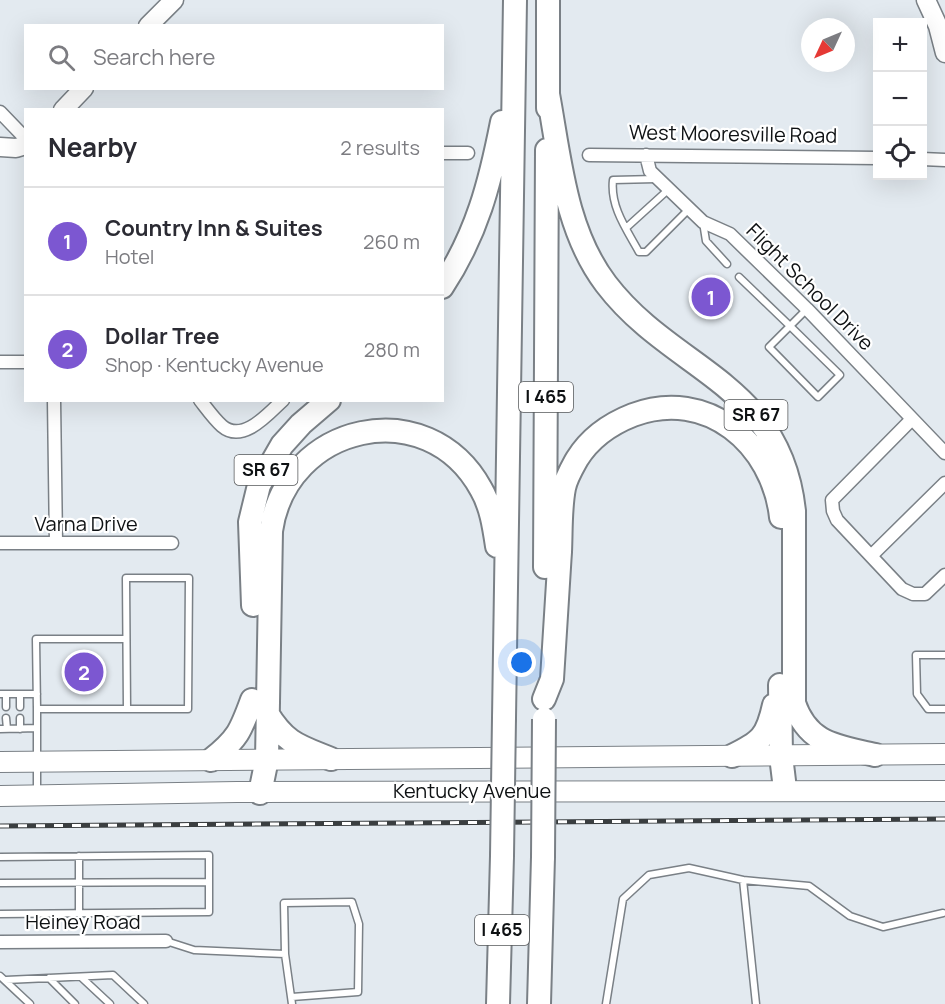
<!DOCTYPE html>
<html lang="en">
<head>
<meta charset="utf-8">
<style>
  :root { --surface:#fff; --page:#f7f7f7; --text:#2b2b33; --muted:#7c7c81; --line:#e1e1e2; --accent:#7c57d1 }
  body { margin:0; font-family:Manrope,sans-serif; background:var(--page); color:var(--text) }
  .controls { position:absolute; right:18px; top:18px; display:grid; overflow:hidden; border-radius:0px; box-shadow:0 6px 24px #0002 }
  .controls button { width:54px; height:54px; display:grid; place-items:center; padding:0; border:0; border-bottom:2px solid var(--line); background:var(--surface); color:var(--text); font:30px sans-serif }
  .compass { position:absolute; left:801px; top:18px; width:54px; height:54px; border-radius:50%; background:var(--surface); box-shadow:0 6px 24px #0002; rotate:226deg }
  .you { position:absolute; left:522px; top:663px; width:21px; height:21px; margin:-15px; border:4px solid #fff; border-radius:50%; background:#1a73e8; box-shadow:0 0 0 9px #1a73e833 }
  .badge { display:grid; place-items:center; width:39px; height:39px; border-radius:50%; background:var(--accent); color:#fff; font-size:20px; font-weight:700 }
  .pin { position:absolute; translate:-50% -50%; border:3px solid #fff; box-shadow:0 2px 6px #0006 }
  .list { margin:0; padding:0; list-style:none }
  h2 { display:flex; justify-content:space-between; align-items:center; height:78px; margin:0; padding:0 24px; font-size:26px }
  h2 small { font-size:20px; font-weight:400; color:var(--muted) }
  .list li { display:grid; grid-template-columns:39px 1fr auto; gap:18px; align-items:center; box-sizing:border-box; height:108px; padding:0 24px; border-top:2px solid var(--line) }
  .list b { display:block; font-size:22px; white-space:nowrap }
  .list p { margin:0; font-size:20px; white-space:nowrap; color:var(--muted) }
  .list em { font-size:20px; font-style:normal; color:var(--muted) }
  .icon { flex:none; width:33px; height:33px; fill:none; stroke:currentColor; stroke-width:2; stroke-linecap:round; stroke-linejoin:round }
  .map { position:relative; flex:none; width:945px; height:1004px; overflow:hidden }
  .search { position:absolute; background:var(--surface); box-shadow:0 6px 24px #0002; left:24px; top:24px; width:420px; height:66px; display:flex; align-items:center; gap:15px; box-sizing:border-box; padding:0 21px; border-radius:0px; color:var(--muted); font-size:22px }
  .panel { position:absolute; background:var(--surface); box-shadow:0 6px 24px #0002; left:24px; top:108px; width:420px; height:294px; border-radius:0px }
  .map>svg:first-child { display:block }
</style>
</head>
<body>
<div class="map">
<svg width="945" height="1004" viewBox="0 0 945 1004">
  <rect width="100%" height="100%" fill="#e3eaf0"/>
  <g fill="none" stroke-linecap="round" stroke-linejoin="round">
    <defs>
      <path id="lane" d="M 656,179 L 613,180 C 610,207 627,230 639,252 L 646,252 L 689,209
        M 703,222 L 706,241 L 727,264
        M 626,228 L 669,189
        M 739,277 L 790,326 L 769,347 L 818,397 L 840,375 L 790,326 L 807,309
        M 945,655 L 916,655 L 917,694 L 928,709 L 945,709
        M 0,694 L 37,694
        M 6,694 L 6,707
        M 20,694 L 20,707
        M 37,709 L 36,639 L 126,639
        M 6,718 L 7,729
        M 20,718 L 20,729
        M 37,728 L 37,709 L 188,709 L 189,578 L 126,578 L 127,709
        M 0,729 L 37,728 L 37,793
        M 79,856 L 79,913
        M 0,857 L 209,855 L 209,912 L 0,914
        M 0,883 L 209,882
        M 166,941 L 194,950 L 285,954 L 284,903 L 352,902 L 359,924 L 358,992 L 292,997
        M 285,954 L 292,1004
        M 0,976 L 30,1004
        M 81,977 L 110,1004
        M 49,978 L 75,1004
        M 6,980 L 113,975 L 144,1004
        M 606,1004 L 623,899 L 649,875 L 689,868 L 743,880
        M 756,1004 L 743,880 L 809,886 L 850,916 L 883,927 L 943,913"/>
      <path id="street" d="M 0,112 L 26,139
        M 442,153 L 468,153
        M 589,155 L 878,158
        M 646,155 L 650,171 L 703,222 L 730,234 L 807,309 L 945,453
        M 922,159 L 945,160
        M 0,362 L 26,362
        M 54,400 L 56,543
        M 200,400 C 207,409 214,419 222,426 C 243,444 269,413 283,400
        M 911,420 L 832,500 L 833,511 L 837,520 L 902,589 L 913,594 L 925,594 L 945,575
        M 0,543 L 172,543
        M 871,556 L 945,483
        M 0,942 L 166,941"/>
      <path id="secondary" d="M 926,0 L 938,26 L 945,53
        M 148,26 L 174,0
        M 63,110 L 84,88
        M 0,147 L 16,148 L 26,145"/>
      <path id="primary" d="M 0,762 L 945,754
        M 0,796 L 237,792 L 945,791"/>
      <path id="highway" d="M 548,94 C 560,159 565,230 606,284 C 673,372 780,381 794,511 L 794,703 C 808,745 838,746 875,755
        M 548,108 L 548,0
        M 442,287 C 477,234 490,183 502,122
        M 545,567 L 547,150
        M 253,605 L 250,522 L 259,485 L 282,445 L 301,424 L 329,400
        M 780,685 L 781,756 L 785,789
        M 544,699 L 552,679 C 555,636 557,594 560,552 C 561,531 560,508 564,488 C 566,478 572,468 577,459 C 590,438 610,424 633,415 C 707,387 773,444 781,517
        M 267,713 C 286,744 299,746 331,759
        M 504,718 L 515,0
        M 732,756 C 761,742 767,737 774,705
        M 211,760 C 238,739 241,730 252,700
        M 260,793 L 267,759 L 271,531 C 286,424 427,391 481,489 C 491,506 494,526 497,546
        M 498,1004 L 502,856
        M 539,1004 L 543,857"/>
    </defs>
    <use href="#lane" stroke="#7a8086" stroke-width="9"/>
    <use href="#street" stroke="#7a8086" stroke-width="15"/>
    <use href="#secondary" stroke="#7a8086" stroke-width="21"/>
    <use href="#primary" stroke="#7a8086" stroke-width="22"/>
    <use href="#highway" stroke="#7a8086" stroke-width="26"/>
    <use href="#lane" stroke="#fff" stroke-width="6"/>
    <use href="#street" stroke="#fff" stroke-width="12"/>
    <use href="#secondary" stroke="#fff" stroke-width="18"/>
    <use href="#primary" stroke="#fff" stroke-width="20"/>
    <use href="#highway" stroke="#fff" stroke-width="22"/>
    <defs>
      <path id="rail" d="M 0,826 L 945,819"/>
    </defs>
    <use href="#rail" stroke="#3a3e40" stroke-width="5"/>
    <use href="#rail" stroke="#fff" stroke-width="3" stroke-dasharray="9" stroke-linecap="butt"/>
    <defs>
      <path id="highway-bridge" d="M 502,856 L 504,718
        M 543,857 L 544,719"/>
    </defs>
    <use href="#highway-bridge" stroke="#7a8086" stroke-width="26" stroke-linecap="butt"/>
    <use href="#highway-bridge" stroke="#fff" stroke-width="22"/>
  </g>
  <g text-anchor="middle" stroke-width="4.5" stroke-linejoin="round" paint-order="stroke">
    <g fill="#fff" stroke="#56585a" stroke-width="1.5">
      <rect x="519" y="382" width="54" height="30" rx="4.5"/>
      <rect x="724.5" y="400" width="63" height="30" rx="4.5"/>
      <rect x="234.5" y="455" width="63" height="30" rx="4.5"/>
      <rect x="475" y="915" width="54" height="30" rx="4.5"/>
    </g>
    <g font-size="18" font-weight="bold" fill="#0e1113">
      <text x="546" y="403">I 465</text>
      <text x="756" y="421">SR 67</text>
      <text x="266" y="476">SR 67</text>
      <text x="502" y="936">I 465</text>
    </g>
    <g font-size="20" fill="#0e1113" stroke="#fff">
      <text transform="translate(733 134) rotate(1)" y="7">West Mooresville Road</text>
      <text transform="translate(810 287) rotate(45)" y="7">Flight School Drive</text>
      <text x="86" y="531">Varna Drive</text>
      <text x="472" y="798">Kentucky Avenue</text>
      <text x="83" y="929">Heiney Road</text>
    </g>
  </g>
</svg>
<div class="controls">
<button>+</button>
<button>−</button>
<button><svg class="icon" aria-label="locate" viewBox="0 0 24 24"><circle cx="12" cy="12" r="6"/><path d="M12 2v4M12 18v4M2 12h4M18 12h4"/></svg></button>
</div>
<svg class="compass" viewBox="-18 -18 36 36"><path d="M0-13l5 13h-10z" fill="#e53935"/><path d="M0 13l5-13h-10z" fill="#7c7c81"/></svg>
<div class="you"></div>
<div class="pin badge" style="left:711px;top:297px">1</div>
<div class="pin badge" style="left:84px;top:672px">2</div>
<div class="search"><svg class="icon" aria-label="search" viewBox="0 0 24 24"><circle cx="10" cy="10" r="6"/><path d="M15 15l6 6"/></svg>Search here</div>
<section class="panel">
<h2>Nearby<small>2 results</small></h2>
<ul class="list">
<li><span class="badge">1</span><div><b>Country Inn &amp; Suites</b><p>Hotel</p></div><em>260 m</em></li>
<li><span class="badge">2</span><div><b>Dollar Tree</b><p>Shop · Kentucky Avenue</p></div><em>280 m</em></li>
</ul>
</section>
</div>
</body>
</html>
